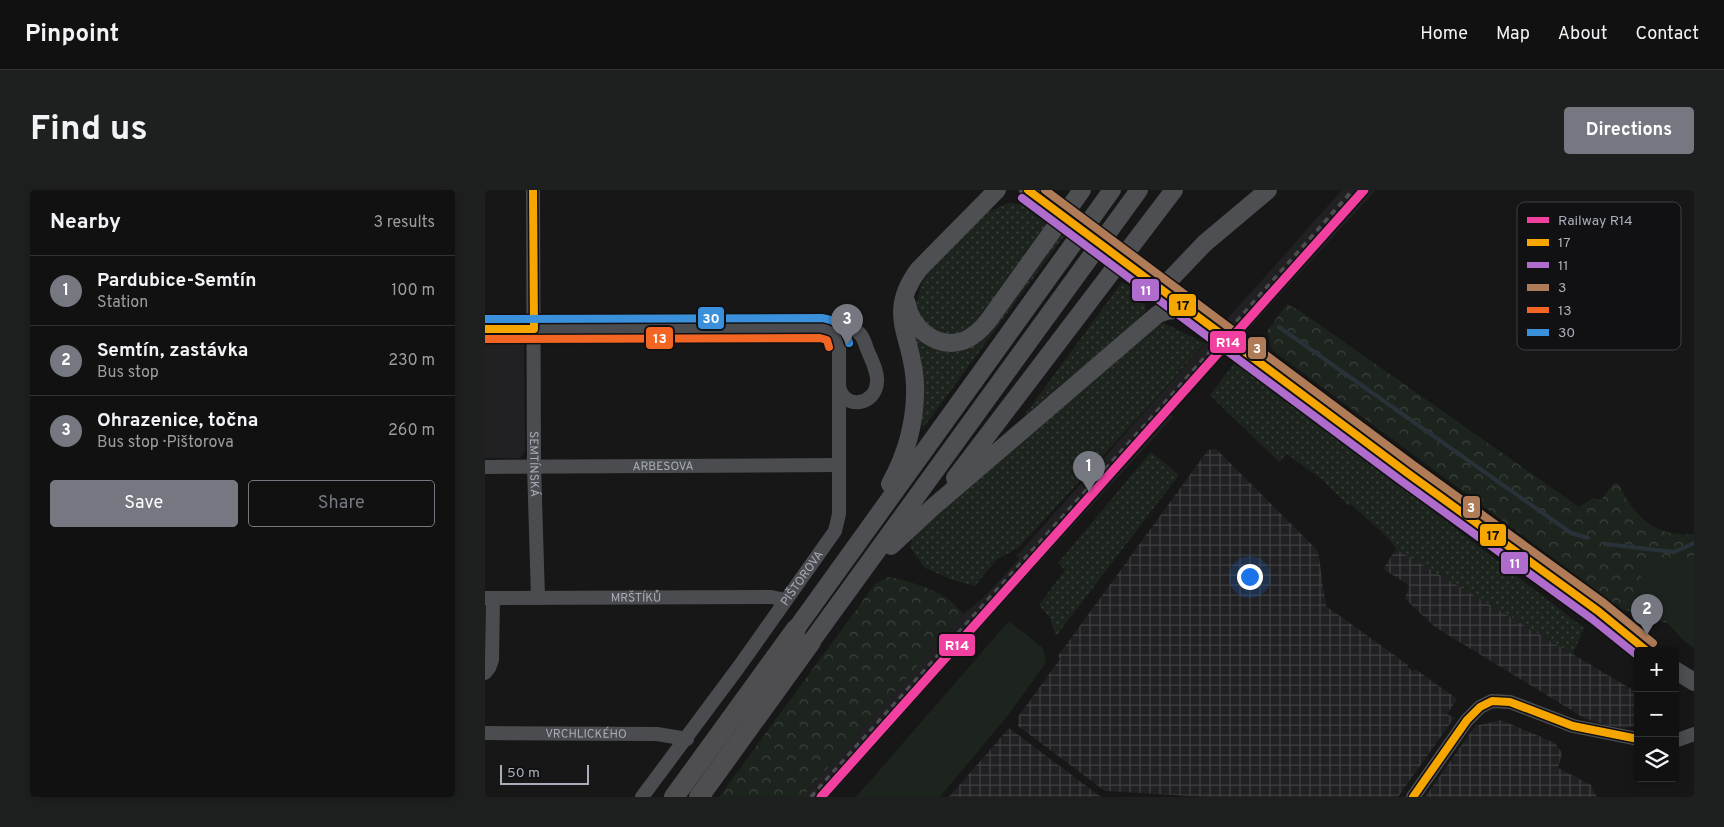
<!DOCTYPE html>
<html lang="en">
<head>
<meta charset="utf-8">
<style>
  :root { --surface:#111; --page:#1e1f1f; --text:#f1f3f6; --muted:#9c9d9f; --line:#303131; --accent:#757880 }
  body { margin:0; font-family:Overpass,sans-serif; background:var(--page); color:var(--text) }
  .controls { position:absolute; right:15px; bottom:15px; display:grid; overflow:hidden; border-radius:5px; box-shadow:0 2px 12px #0003 }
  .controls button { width:45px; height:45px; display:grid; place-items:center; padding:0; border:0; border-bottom:1px solid var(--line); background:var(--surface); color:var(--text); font:25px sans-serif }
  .scale { position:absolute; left:15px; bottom:12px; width:89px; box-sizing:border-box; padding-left:5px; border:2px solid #a8adb8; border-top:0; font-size:14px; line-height:18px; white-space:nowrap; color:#a8adb8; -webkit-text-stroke:4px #111113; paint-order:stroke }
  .you { position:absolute; left:764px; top:386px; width:18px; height:18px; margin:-12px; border:4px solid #fff; border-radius:50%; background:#1a73e8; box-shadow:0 0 0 8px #1a73e833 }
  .badge { display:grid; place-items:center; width:32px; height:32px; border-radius:50%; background:var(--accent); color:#fff; font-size:16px; font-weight:700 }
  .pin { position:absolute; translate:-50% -41px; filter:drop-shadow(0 1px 2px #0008) }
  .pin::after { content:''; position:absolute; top:26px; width:18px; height:15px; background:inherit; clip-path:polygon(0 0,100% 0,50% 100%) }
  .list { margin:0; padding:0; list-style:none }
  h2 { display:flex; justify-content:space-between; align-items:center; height:65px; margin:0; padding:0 20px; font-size:21px }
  h2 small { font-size:16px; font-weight:400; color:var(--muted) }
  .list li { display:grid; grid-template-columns:32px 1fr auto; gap:15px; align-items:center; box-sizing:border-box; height:70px; padding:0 20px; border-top:1px solid var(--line) }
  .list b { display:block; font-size:19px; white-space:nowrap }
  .list p { margin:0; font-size:16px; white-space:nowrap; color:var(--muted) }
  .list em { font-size:16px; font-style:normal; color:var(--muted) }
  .actions { display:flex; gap:10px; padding:15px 20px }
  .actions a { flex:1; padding:11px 0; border:1px solid var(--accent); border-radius:5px; text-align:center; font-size:18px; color:var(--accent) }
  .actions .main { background:var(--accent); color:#fff }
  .icon { flex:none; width:28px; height:28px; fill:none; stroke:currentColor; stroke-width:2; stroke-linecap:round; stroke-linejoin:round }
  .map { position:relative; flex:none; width:1209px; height:607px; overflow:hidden; border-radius:5px }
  header { display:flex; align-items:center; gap:30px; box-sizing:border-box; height:70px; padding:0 25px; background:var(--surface); border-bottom:1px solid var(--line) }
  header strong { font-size:24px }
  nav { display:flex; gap:28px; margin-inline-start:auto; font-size:18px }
  .intro { display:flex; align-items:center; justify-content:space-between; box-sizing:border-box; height:120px; padding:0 30px }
  h1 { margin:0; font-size:35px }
  .button { padding:12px 22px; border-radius:5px; background:var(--accent); color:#fff; font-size:18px; font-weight:700 }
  main { display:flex; gap:30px; padding:0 30px }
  aside { flex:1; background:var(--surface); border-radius:5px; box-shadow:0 2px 12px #0003 }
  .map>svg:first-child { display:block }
</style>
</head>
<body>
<header>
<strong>Pinpoint</strong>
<nav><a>Home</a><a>Map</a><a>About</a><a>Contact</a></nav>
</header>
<div class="intro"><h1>Find us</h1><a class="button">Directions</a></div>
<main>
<aside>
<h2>Nearby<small>3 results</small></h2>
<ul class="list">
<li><span class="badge">1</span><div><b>Pardubice-Semtín</b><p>Station</p></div><em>100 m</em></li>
<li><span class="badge">2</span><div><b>Semtín, zastávka</b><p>Bus stop</p></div><em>230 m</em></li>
<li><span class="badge">3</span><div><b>Ohrazenice, točna</b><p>Bus stop · Pištorova</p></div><em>260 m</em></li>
</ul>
<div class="actions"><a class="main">Save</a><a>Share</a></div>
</aside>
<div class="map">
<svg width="1209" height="607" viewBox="0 0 1209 607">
  <defs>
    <pattern id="industrial-grid" width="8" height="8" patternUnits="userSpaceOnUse" patternTransform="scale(1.25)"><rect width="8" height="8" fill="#212123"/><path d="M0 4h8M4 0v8" fill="none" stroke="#3e3f41"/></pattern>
    <pattern id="grass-dots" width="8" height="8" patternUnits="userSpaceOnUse" patternTransform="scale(1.25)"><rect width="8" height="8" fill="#1d241e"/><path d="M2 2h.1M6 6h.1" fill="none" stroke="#3b413d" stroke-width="1.8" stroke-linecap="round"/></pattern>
    <pattern id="forest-crowns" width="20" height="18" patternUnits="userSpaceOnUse" patternTransform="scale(1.25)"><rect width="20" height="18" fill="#1d241e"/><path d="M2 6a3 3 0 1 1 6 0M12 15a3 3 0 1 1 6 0" fill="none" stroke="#3b413d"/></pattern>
  </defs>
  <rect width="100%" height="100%" fill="#171717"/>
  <path fill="#212123" d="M 857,0 L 891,0 L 686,224 L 688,227 L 527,403 L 345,607 L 317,607 L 478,424 L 498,408 L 533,370 L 534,368 L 531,366 L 535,362 Z
    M 0,149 L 33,149 L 37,151 L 39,155 L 40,261 L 35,268 L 0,268 Z"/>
  <path fill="url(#industrial-grid)" d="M 731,259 L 833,361 L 841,416 L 923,475 L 922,477 L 928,481 L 930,479 L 972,509 L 962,524 L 969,528 L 913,607 L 722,607 L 620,601 L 533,536 L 533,527 L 575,469 L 573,466 L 723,260 Z
    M 911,359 L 1153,503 L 1153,533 L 1148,536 L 1141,538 L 1120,535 L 1099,528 L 950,437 L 920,409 L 924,395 L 898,379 Z
    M 1016,530 L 1070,553 L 1077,563 L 1073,578 L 1106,595 L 1112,607 L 940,607 L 990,536 Z
    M 524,538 L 616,607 L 464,607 Z"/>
  <path fill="url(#grass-dots)" d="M 525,13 L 537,15 L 563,34 L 491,135 L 479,143 L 467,146 L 452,143 L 440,134 L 435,125 L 432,113 L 436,95 L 444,79 L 503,21 C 511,20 517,14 525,13 Z
    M 574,43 L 579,46 L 439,237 L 435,234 L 430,144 L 468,159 Z
    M 637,92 L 660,106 L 661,121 L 654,129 L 539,226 Z
    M 678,133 L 720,153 L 672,207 L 533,358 L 512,369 L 490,396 L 468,390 L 440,378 L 425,357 L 427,349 L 437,336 L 667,138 Z
    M 751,171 L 820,222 L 1099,438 L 1088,464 L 911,359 L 905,350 L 866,314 L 864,316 L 835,288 L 802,264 L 794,272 L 725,205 Z
    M 666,262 L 694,285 L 571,446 L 565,428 L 554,415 L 580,380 L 573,373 Z"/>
  <path fill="url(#forest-crowns)" d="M 802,114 L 815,121 L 1094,317 L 1108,308 L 1116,310 L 1129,293 L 1132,293 C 1137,298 1139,304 1142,310 C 1160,336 1177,346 1209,344 L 1209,367 L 1195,369 L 1153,369 L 1172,421 L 1184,434 L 1137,419 L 787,160 L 782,141 Z
    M 403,387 C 420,389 455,401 467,412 C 471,416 475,420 478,424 L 317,607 L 234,607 L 390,394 Z"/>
  <path fill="#1d241e" d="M 1209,367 L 1209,458 C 1193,448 1165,414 1158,396 C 1156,388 1155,378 1153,369 L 1195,369 Z
    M 524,431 L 558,458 L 561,473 L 524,524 L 455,607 L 371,607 Z"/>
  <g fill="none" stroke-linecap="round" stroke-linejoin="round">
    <path stroke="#2a3239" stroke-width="4" d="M 794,137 L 1086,343 L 1103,348
      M 1120,354 L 1189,362 L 1209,353"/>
    <g stroke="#4b4c50" stroke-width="14">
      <path id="s1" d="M 48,0 L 49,276 L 53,408"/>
      <path d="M 0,139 L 367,139 C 377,142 379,150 382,159 C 386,169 393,181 392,192 C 391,215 359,221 354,196"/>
      <path id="s2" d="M 0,277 L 354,275"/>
      <path id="s3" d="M 0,408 L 286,407 L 301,410"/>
      <path d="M 0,483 L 4,478 L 7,470 L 8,408"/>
      <path id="s4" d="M 0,543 L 172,544 L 202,549"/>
      <path d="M 1190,551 L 1209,544"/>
      <path id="s5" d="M 157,607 L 253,478 L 350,341 L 354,324 L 354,155 C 353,144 346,139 336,138"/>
      <path d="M 928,607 L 982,530 L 995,517 L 1007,511 L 1025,512 L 1088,536 L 1153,549"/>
    </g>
    <path stroke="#4d4f52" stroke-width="18" d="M 543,0 L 565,16
      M 649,79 L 706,122
      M 676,99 L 720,53 L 783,0
      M 422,113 C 426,139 452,159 478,151 C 488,147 496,140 503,131 L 597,0
      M 773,171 L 921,282 L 1113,421 L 1162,461
      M 470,288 L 689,0
      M 405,294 C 422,263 431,231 430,195 C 429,146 399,126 434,79 L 512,0
      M 406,356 L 448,317 L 673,124 C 687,118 698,119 712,126
      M 311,439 L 627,0
      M 326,452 L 654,0
      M 1190,480 L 1209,492"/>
    <path stroke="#4e4e51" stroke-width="20" d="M 189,607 L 311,439
      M 214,607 L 326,452"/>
    <path stroke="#4b4c4f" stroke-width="4" stroke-dasharray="6 5" stroke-linecap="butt" d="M 326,607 L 669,225 L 868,0"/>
    <path stroke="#4d4f52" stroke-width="18" d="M 565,16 L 649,79
      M 712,126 L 773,171"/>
    <defs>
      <path id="bus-1" d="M 48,0 L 49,139
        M 543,0 L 921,282 L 1113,421 L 1162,461
        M 0,139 L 49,139
        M 928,607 L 982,530 L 995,517 L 1007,511 L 1025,512 L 1088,536 L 1153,549"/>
      <path id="bus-2" d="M 537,8 L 915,290 L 1107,429 L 1153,466"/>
      <path id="bus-3" d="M 560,0 L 927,274 L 1119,413 L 1168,453"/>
      <path id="bus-4" d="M 0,149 L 335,148 L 342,150 L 344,157"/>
      <path id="bus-5" d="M 0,129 L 337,128 C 352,130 361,138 364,153"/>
    </defs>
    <use href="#bus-1" stroke="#111113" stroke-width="11"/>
    <use href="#bus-2" stroke="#111113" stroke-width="11"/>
    <use href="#bus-3" stroke="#111113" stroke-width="11"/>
    <use href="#bus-4" stroke="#111113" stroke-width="11"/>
    <use href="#bus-5" stroke="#111113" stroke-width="11"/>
    <use href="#bus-1" stroke="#f7a600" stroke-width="8"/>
    <use href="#bus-2" stroke="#b06ccc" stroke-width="8"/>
    <use href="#bus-3" stroke="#b07c57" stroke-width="8"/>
    <use href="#bus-4" stroke="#f26522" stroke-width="8"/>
    <use href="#bus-5" stroke="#3a90db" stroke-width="8"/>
    <defs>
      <path id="rail-1" d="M 336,607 L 879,0"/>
    </defs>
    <use href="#rail-1" stroke="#111113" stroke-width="12"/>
    <use href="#rail-1" stroke="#f240a1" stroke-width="9"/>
  </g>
  <g text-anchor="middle" stroke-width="4" stroke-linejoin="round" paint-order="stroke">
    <g font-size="12" fill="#a8adb8" stroke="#111113">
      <text dy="4" stroke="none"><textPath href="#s1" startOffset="274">SEMTÍNSKÁ</textPath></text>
      <text dy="4" stroke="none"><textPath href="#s2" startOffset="178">ARBESOVA</textPath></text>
      <text dy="4" stroke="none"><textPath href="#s5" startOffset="271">PIŠTOROVA</textPath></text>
      <text dy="4" stroke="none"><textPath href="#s3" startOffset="151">MRŠTÍKŮ</textPath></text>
      <text dy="4" stroke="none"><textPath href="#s4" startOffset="101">VRCHLICKÉHO</textPath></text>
    </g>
  </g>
  <rect x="1032" y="12" width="164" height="148" rx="8" fill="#111113" stroke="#3e4045" stroke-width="1"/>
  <rect x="1042" y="27" width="22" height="6" fill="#f240a1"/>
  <rect x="1042" y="49" width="22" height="7" fill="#f7a600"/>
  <rect x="1042" y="72" width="22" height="6" fill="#b06ccc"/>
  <rect x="1042" y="94" width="22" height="7" fill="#b07c57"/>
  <rect x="1042" y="117" width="22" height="6" fill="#f26522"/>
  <rect x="1042" y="139" width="22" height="7" fill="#3a90db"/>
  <g font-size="14" fill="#a8adb8">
    <text x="1073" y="35">Railway R14</text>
    <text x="1073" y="57">17</text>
    <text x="1073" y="80">11</text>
    <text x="1073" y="102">3</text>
    <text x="1073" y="125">13</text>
    <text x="1073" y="147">30</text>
  </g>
  <g stroke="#111113" stroke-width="2">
    <rect x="646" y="88" width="29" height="24" rx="5" fill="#b06ccc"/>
    <rect x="683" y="103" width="29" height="24" rx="5" fill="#f7a600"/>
    <rect x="212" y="116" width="28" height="24" rx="5" fill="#3a90db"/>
    <rect x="160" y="136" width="29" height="24" rx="5" fill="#f26522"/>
    <rect x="724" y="140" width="38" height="24" rx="5" fill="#f240a1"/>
    <rect x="762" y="146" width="20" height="24" rx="5" fill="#b07c57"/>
    <rect x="977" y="305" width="19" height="24" rx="5" fill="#b07c57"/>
    <rect x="994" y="333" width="28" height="24" rx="5" fill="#f7a600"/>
    <rect x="1015" y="361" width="29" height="24" rx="5" fill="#b06ccc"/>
    <rect x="453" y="443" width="38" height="24" rx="5" fill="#f240a1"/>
  </g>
  <g font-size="14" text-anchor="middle" font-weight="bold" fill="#fff">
    <text x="661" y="105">11</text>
    <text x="226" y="133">30</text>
    <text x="175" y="153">13</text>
    <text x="743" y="157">R14</text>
    <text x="772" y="163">3</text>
    <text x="986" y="322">3</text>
    <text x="1030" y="378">11</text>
    <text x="472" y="460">R14</text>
  </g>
  <g font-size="14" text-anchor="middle" font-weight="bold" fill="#111">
    <text x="698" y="120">17</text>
    <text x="1008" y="350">17</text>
  </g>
</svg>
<div class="controls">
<button>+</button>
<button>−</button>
<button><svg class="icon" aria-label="layers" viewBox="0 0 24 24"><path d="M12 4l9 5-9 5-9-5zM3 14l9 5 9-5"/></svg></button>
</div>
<div class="scale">50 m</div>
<div class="you"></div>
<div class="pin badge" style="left:604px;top:302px">1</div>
<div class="pin badge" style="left:1162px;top:445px">2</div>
<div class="pin badge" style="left:362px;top:155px">3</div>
</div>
</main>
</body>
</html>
